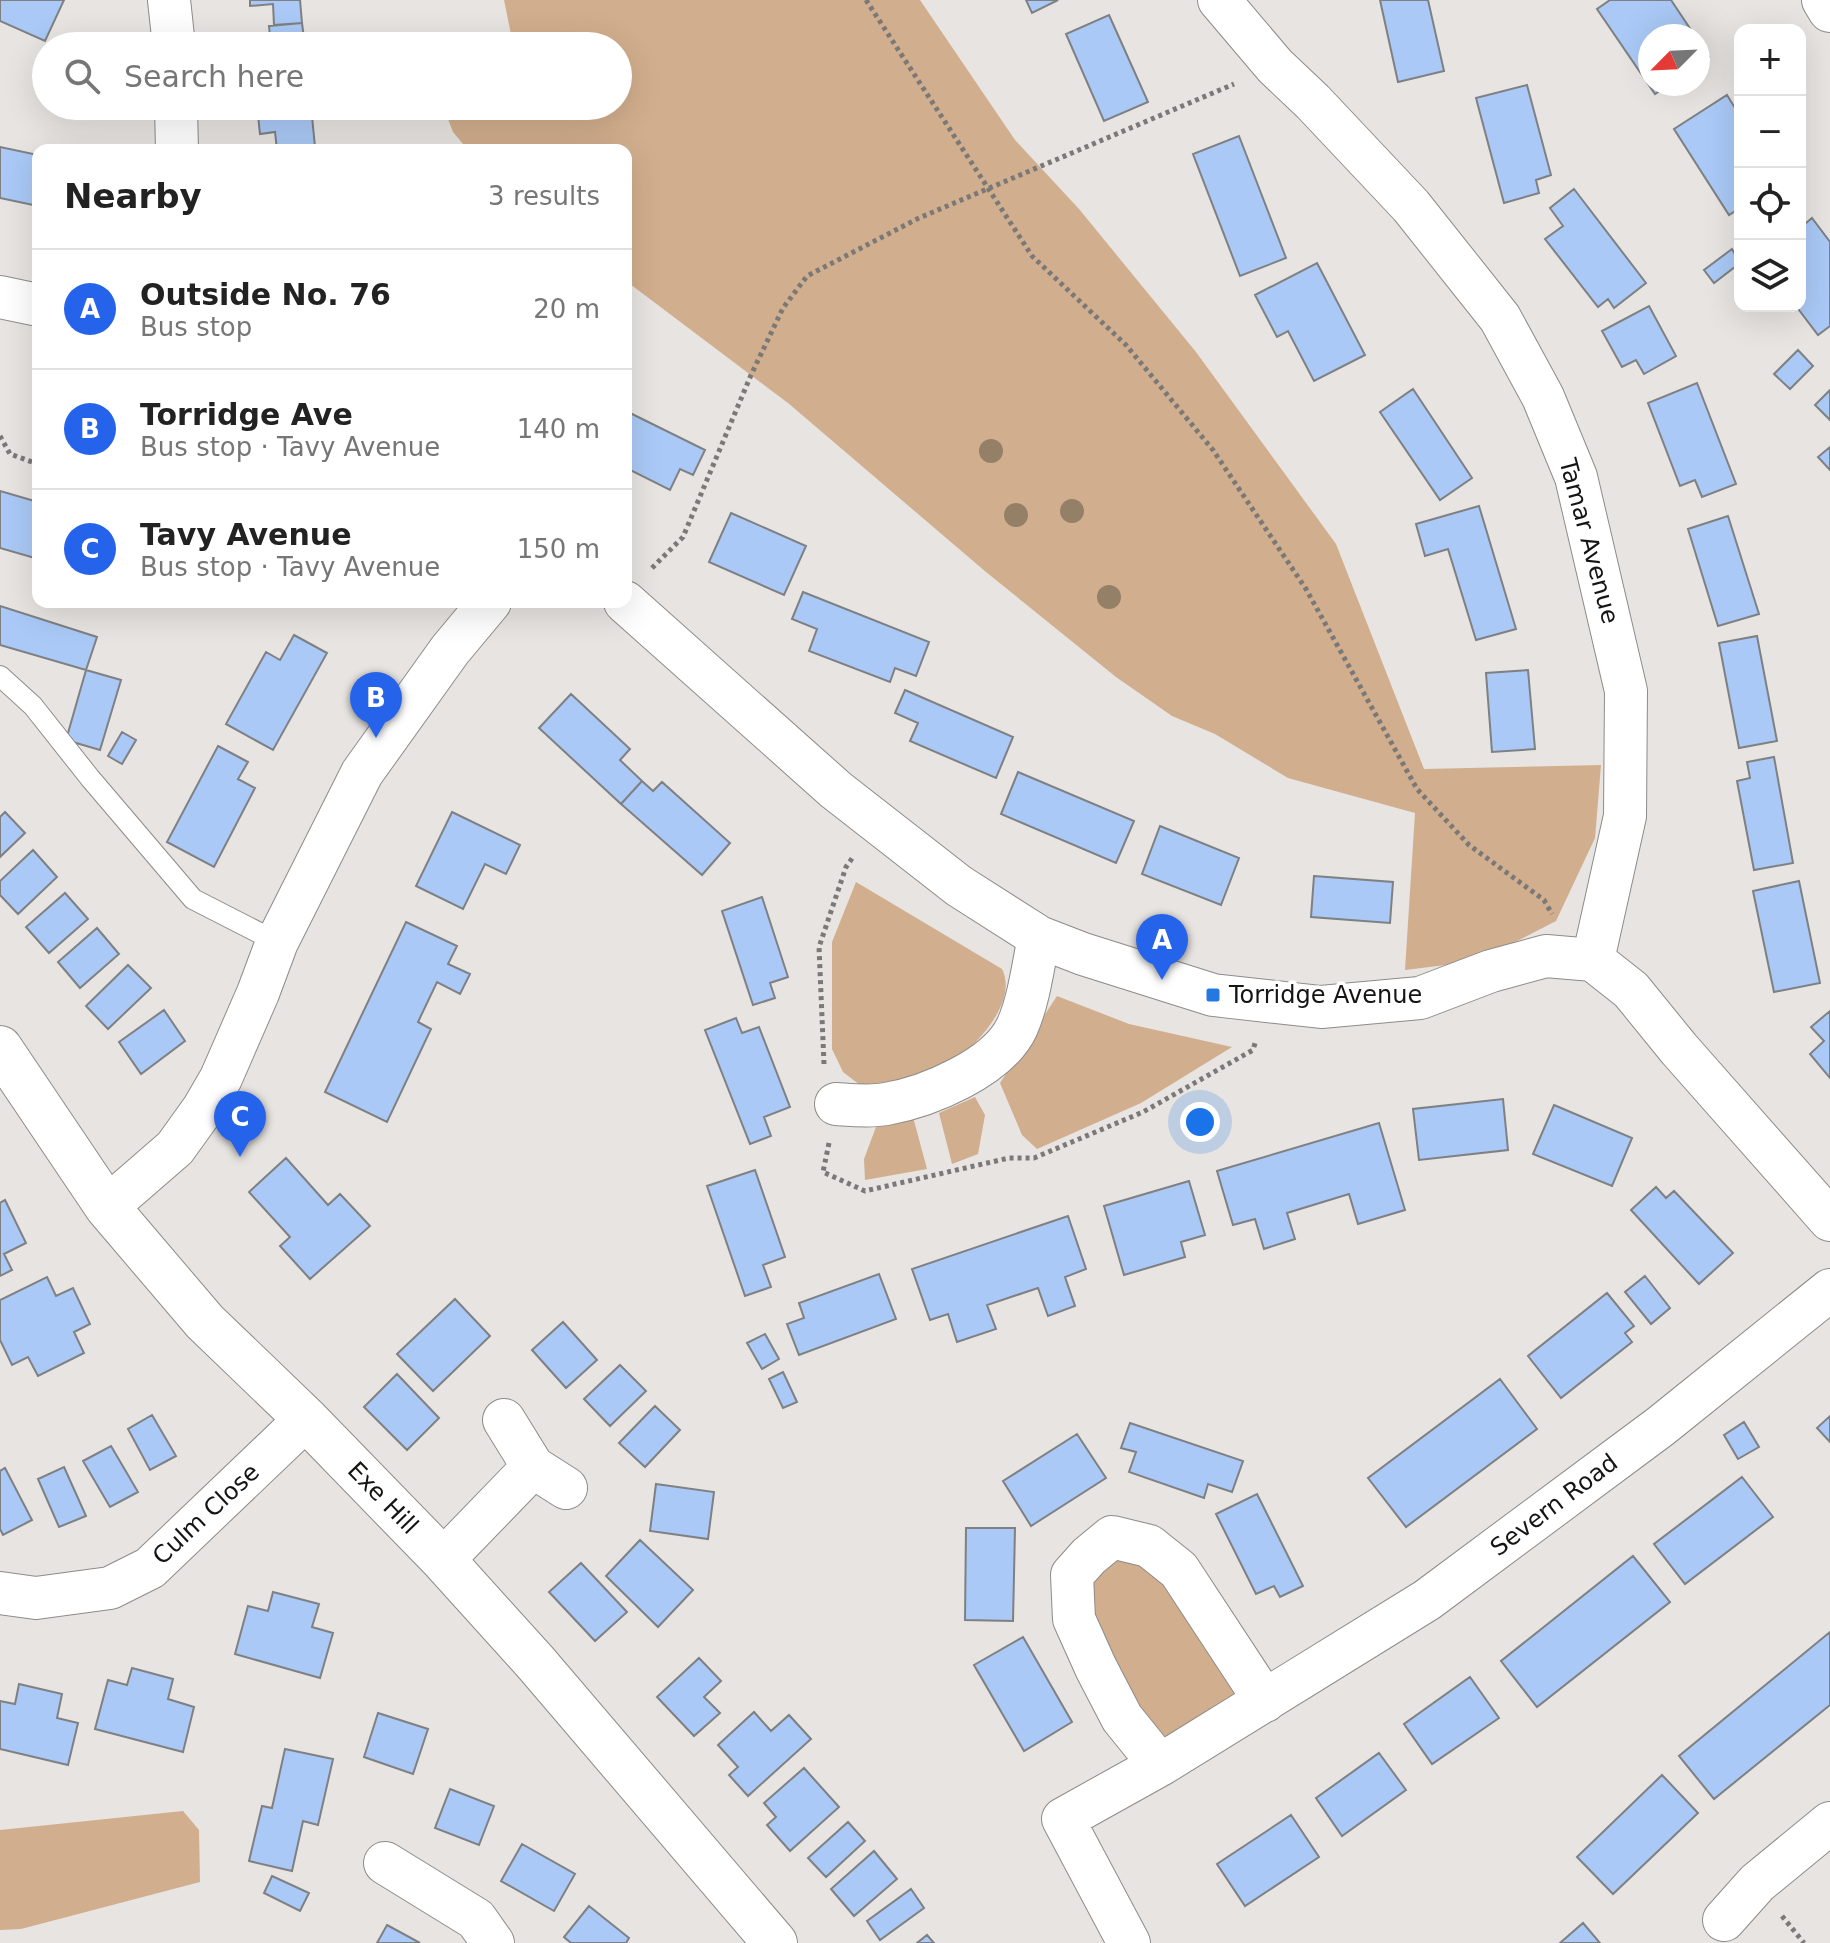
<!DOCTYPE html>
<html lang="en">
<head>
<meta charset="utf-8">
<style>
  :root { --surface:#fff; --page:#f6f6f6; --text:#222; --muted:#767676; --line:#e0e0e0; --accent:#2563eb }
  body { margin:0; font-family:"DejaVu Sans",sans-serif; background:var(--page); color:var(--text) }
  .controls { position:absolute; right:24px; top:24px; display:grid; overflow:hidden; border-radius:16px; box-shadow:0 8px 32px #0002 }
  .controls button { width:72px; height:72px; display:grid; place-items:center; padding:0; border:0; border-bottom:2px solid var(--line); background:var(--surface); color:var(--text); font:40px sans-serif }
  .compass { position:absolute; left:1638px; top:24px; width:72px; height:72px; border-radius:50%; background:var(--surface); box-shadow:0 8px 32px #0002; rotate:246deg }
  .you { position:absolute; left:1200px; top:1122px; width:28px; height:28px; margin:-20px; border:6px solid #fff; border-radius:50%; background:#1a73e8; box-shadow:0 0 0 12px #1a73e833 }
  .badge { display:grid; place-items:center; width:52px; height:52px; border-radius:50%; background:var(--accent); color:#fff; font-size:26px; font-weight:700 }
  .pin { position:absolute; translate:-50% -66px; filter:drop-shadow(0 2px 4px #0008) }
  .pin::after { content:''; position:absolute; top:42px; width:28px; height:24px; background:inherit; clip-path:polygon(0 0,100% 0,50% 100%) }
  .list { margin:0; padding:0; list-style:none }
  h2 { display:flex; justify-content:space-between; align-items:center; height:104px; margin:0; padding:0 32px; font-size:34px }
  h2 small { font-size:26px; font-weight:400; color:var(--muted) }
  .list li { display:grid; grid-template-columns:52px 1fr auto; gap:24px; align-items:center; box-sizing:border-box; height:120px; padding:0 32px; border-top:2px solid var(--line) }
  .list b { display:block; font-size:30px; white-space:nowrap }
  .list p { margin:0; font-size:26px; white-space:nowrap; color:var(--muted) }
  .list em { font-size:26px; font-style:normal; color:var(--muted) }
  .icon { flex:none; width:44px; height:44px; fill:none; stroke:currentColor; stroke-width:2; stroke-linecap:round; stroke-linejoin:round }
  .map { position:relative; flex:none; width:1830px; height:1943px; overflow:hidden }
  .search { position:absolute; background:var(--surface); box-shadow:0 8px 32px #0002; left:32px; top:32px; width:600px; height:88px; display:flex; align-items:center; gap:20px; box-sizing:border-box; padding:0 28px; border-radius:44px; color:var(--muted); font-size:30px }
  .panel { position:absolute; background:var(--surface); box-shadow:0 8px 32px #0002; left:32px; top:144px; width:600px; height:464px; border-radius:16px }
  .map>svg:first-child { display:block }
</style>
</head>
<body>
<div class="map">
<svg width="1830" height="1943" viewBox="0 0 1830 1943">
  <rect width="100%" height="100%" fill="#e7e4e1"/>
  <path fill="#d1ae8d" d="M 504,0 L 920,0 L 1015,140 L 1079,209 L 1196,352 L 1336,544 L 1424,769 L 1601,765 L 1595,838 L 1556,921 L 1478,961 L 1405,970 L 1415,813 L 1288,778 L 1215,734 L 1172,716 L 1116,677 L 986,572 L 788,403 L 626,281 L 626,150 L 468,150 L 453,132 L 443,106 L 618,106 L 618,46 L 480,46 L 512,39 Z
    M 856,882 L 1002,969 C 1018,1001 978,1044 953,1062 C 941,1071 922,1079 908,1084 C 895,1088 878,1087 864,1088 L 843,1072 L 832,1049 L 832,942 Z
    M 1057,996 L 1129,1024 L 1232,1047 L 1141,1103 L 1037,1149 L 1022,1135 L 1000,1083 Z
    M 975,1097 L 985,1115 L 978,1154 L 952,1164 L 939,1113 Z
    M 913,1117 L 927,1169 L 865,1180 L 864,1159 L 876,1127 Z
    M 1149,1546 L 1265,1701 L 1160,1765 L 1096,1668 L 1089,1556 Z
    M 183,1811 L 199,1830 L 200,1882 L 21,1929 L 0,1930 L 0,1830 Z"/>
  <path fill="#aac9f6" stroke="#7e8083" stroke-width="2" d="M 0,0 L 64,0 L 45,41 L 0,21 Z
    M 250,0 L 300,0 L 302,23 L 274,25 L 273,4 L 250,6 Z
    M 1026,0 L 1058,0 L 1032,13 Z
    M 1380,0 L 1428,0 L 1444,71 L 1398,82 Z
    M 1610,0 L 1671,0 L 1695,36 L 1650,36 L 1650,84 L 1670,84 L 1655,94 L 1597,9 Z
    M 1109,15 L 1148,102 L 1104,121 L 1066,34 Z
    M 302,23 L 305,46 L 271,46 L 269,26 Z
    M 1698,41 L 1709,57 L 1698,65 Z
    M 1527,85 L 1551,175 L 1536,180 L 1539,193 L 1504,203 L 1476,98 Z
    M 1727,95 L 1740,116 L 1740,208 L 1729,215 L 1674,129 Z
    M 257,106 L 311,106 L 315,147 L 277,150 L 275,132 L 260,134 Z
    M 1239,136 L 1286,258 L 1240,276 L 1193,154 Z
    M 0,147 L 38,155 L 38,206 L 0,198 Z
    M 1574,189 L 1646,283 L 1614,308 L 1608,299 L 1598,307 L 1545,239 L 1563,226 L 1550,208 Z
    M 1812,218 L 1830,242 L 1830,326 L 1818,335 L 1796,306 L 1800,306 L 1800,228 Z
    M 1732,249 L 1740,263 L 1714,283 L 1704,270 Z
    M 1317,263 L 1365,355 L 1314,381 L 1288,331 L 1277,337 L 1255,295 Z
    M 1649,306 L 1676,356 L 1644,374 L 1636,360 L 1622,367 L 1602,331 Z
    M 1798,350 L 1813,366 L 1790,389 L 1774,374 Z
    M 1697,383 L 1736,484 L 1702,497 L 1695,480 L 1680,486 L 1648,403 Z
    M 1413,389 L 1472,478 L 1440,500 L 1380,412 Z
    M 1830,390 L 1830,420 L 1815,405 Z
    M 626,411 L 705,450 L 693,475 L 680,469 L 670,490 L 626,468 Z
    M 1830,447 L 1830,470 L 1818,457 Z
    M 0,491 L 38,502 L 38,559 L 0,548 Z
    M 1479,506 L 1516,629 L 1476,640 L 1448,549 L 1425,556 L 1416,524 Z
    M 731,513 L 806,546 L 784,595 L 709,562 Z
    M 1728,516 L 1759,614 L 1718,626 L 1688,529 Z
    M 803,592 L 929,642 L 916,676 L 895,668 L 890,682 L 809,651 L 817,629 L 792,619 Z
    M 0,606 L 97,637 L 86,670 L 0,645 Z
    M 294,635 L 327,653 L 273,750 L 226,724 L 266,652 L 280,660 Z
    M 1757,636 L 1777,741 L 1739,748 L 1719,643 Z
    M 86,670 L 121,680 L 100,750 L 66,740 Z
    M 1528,670 L 1535,749 L 1492,752 L 1486,673 Z
    M 905,690 L 1013,737 L 996,778 L 910,741 L 918,723 L 895,713 Z
    M 571,694 L 630,749 L 620,760 L 642,781 L 621,804 L 539,728 Z
    M 122,732 L 136,740 L 122,764 L 108,756 Z
    M 218,746 L 248,762 L 238,779 L 255,788 L 214,867 L 167,842 Z
    M 1774,757 L 1793,863 L 1754,870 L 1737,781 L 1750,778 L 1747,762 Z
    M 1018,772 L 1134,821 L 1116,863 L 1001,814 Z
    M 642,781 L 653,791 L 662,782 L 730,843 L 702,875 L 621,804 Z
    M 5,812 L 25,833 L 0,857 L 0,817 Z
    M 452,812 L 520,845 L 506,874 L 485,864 L 463,909 L 416,886 Z
    M 1160,826 L 1239,858 L 1221,905 L 1142,874 Z
    M 33,850 L 57,877 L 18,914 L 0,895 L 0,881 Z
    M 1314,876 L 1393,882 L 1390,923 L 1311,917 Z
    M 1799,881 L 1820,983 L 1774,992 L 1753,891 Z
    M 65,893 L 88,919 L 49,953 L 26,927 Z
    M 762,897 L 788,977 L 770,983 L 775,998 L 753,1005 L 722,911 Z
    M 406,922 L 457,946 L 448,964 L 470,974 L 460,994 L 437,982 L 418,1022 L 431,1029 L 387,1122 L 325,1092 Z
    M 97,928 L 119,954 L 80,988 L 58,962 Z
    M 128,965 L 151,988 L 108,1029 L 86,1006 Z
    M 164,1010 L 185,1041 L 141,1074 L 119,1042 Z
    M 1830,1011 L 1830,1078 L 1810,1054 L 1824,1041 L 1811,1027 Z
    M 736,1018 L 742,1033 L 759,1027 L 790,1107 L 764,1117 L 771,1136 L 750,1144 L 705,1030 Z
    M 1503,1099 L 1508,1150 L 1419,1160 L 1413,1109 Z
    M 1554,1105 L 1632,1138 L 1612,1186 L 1533,1154 Z
    M 1379,1123 L 1405,1210 L 1358,1224 L 1349,1194 L 1287,1213 L 1295,1239 L 1264,1249 L 1255,1219 L 1233,1225 L 1217,1171 Z
    M 286,1158 L 328,1205 L 340,1194 L 370,1226 L 310,1279 L 280,1246 L 290,1237 L 249,1192 Z
    M 755,1170 L 785,1257 L 763,1265 L 771,1287 L 745,1296 L 707,1186 Z
    M 1189,1181 L 1205,1235 L 1181,1242 L 1185,1257 L 1124,1275 L 1104,1206 Z
    M 1656,1187 L 1666,1198 L 1674,1191 L 1733,1253 L 1699,1284 L 1631,1210 Z
    M 5,1200 L 26,1243 L 4,1254 L 12,1270 L 0,1276 L 0,1203 Z
    M 1068,1216 L 1086,1269 L 1065,1277 L 1075,1306 L 1048,1316 L 1038,1288 L 987,1305 L 996,1329 L 957,1342 L 948,1314 L 930,1320 L 912,1269 Z
    M 879,1274 L 896,1319 L 799,1355 L 787,1324 L 804,1318 L 799,1303 Z
    M 1645,1276 L 1670,1308 L 1651,1324 L 1625,1292 Z
    M 47,1277 L 56,1296 L 73,1288 L 90,1324 L 74,1332 L 84,1353 L 38,1376 L 28,1357 L 12,1365 L 0,1340 L 0,1300 Z
    M 1607,1293 L 1634,1326 L 1625,1333 L 1632,1342 L 1561,1398 L 1528,1356 Z
    M 455,1299 L 490,1336 L 433,1391 L 397,1354 Z
    M 563,1322 L 597,1360 L 566,1388 L 532,1350 Z
    M 765,1334 L 779,1359 L 762,1369 L 747,1343 Z
    M 620,1365 L 646,1391 L 610,1426 L 584,1399 Z
    M 783,1372 L 797,1402 L 783,1408 L 769,1379 Z
    M 397,1374 L 439,1418 L 407,1450 L 364,1407 Z
    M 1500,1379 L 1537,1429 L 1406,1527 L 1368,1478 Z
    M 655,1406 L 680,1430 L 645,1467 L 619,1443 Z
    M 152,1415 L 176,1456 L 150,1470 L 128,1429 Z
    M 1830,1416 L 1830,1442 L 1817,1428 Z
    M 1744,1422 L 1759,1447 L 1738,1459 L 1724,1435 Z
    M 1130,1423 L 1243,1461 L 1232,1492 L 1208,1484 L 1204,1498 L 1129,1472 L 1136,1452 L 1121,1448 Z
    M 1077,1434 L 1106,1478 L 1031,1526 L 1003,1481 Z
    M 111,1446 L 138,1492 L 110,1507 L 83,1461 Z
    M 64,1467 L 86,1516 L 59,1527 L 38,1479 Z
    M 5,1468 L 32,1520 L 3,1535 L 0,1529 L 0,1471 Z
    M 1742,1477 L 1773,1517 L 1685,1584 L 1654,1544 Z
    M 656,1484 L 714,1492 L 708,1539 L 650,1531 Z
    M 1257,1494 L 1303,1586 L 1280,1597 L 1274,1586 L 1256,1594 L 1216,1514 Z
    M 966,1528 L 1015,1528 L 1013,1621 L 965,1620 Z
    M 640,1540 L 693,1590 L 658,1627 L 606,1576 Z
    M 1633,1556 L 1670,1602 L 1537,1707 L 1501,1661 Z
    M 581,1563 L 627,1612 L 595,1641 L 549,1592 Z
    M 273,1592 L 319,1604 L 312,1627 L 333,1633 L 320,1678 L 235,1654 L 248,1606 L 268,1611 Z
    M 1830,1632 L 1830,1705 L 1714,1799 L 1679,1756 Z
    M 1023,1637 L 1072,1722 L 1024,1751 L 974,1665 Z
    M 699,1658 L 721,1681 L 704,1697 L 720,1713 L 694,1736 L 657,1697 Z
    M 132,1668 L 173,1679 L 168,1699 L 194,1707 L 183,1752 L 95,1729 L 108,1680 L 127,1685 Z
    M 1470,1677 L 1499,1718 L 1432,1764 L 1404,1724 Z
    M 19,1684 L 62,1694 L 57,1718 L 78,1723 L 68,1765 L 0,1749 L 0,1701 L 15,1704 Z
    M 754,1712 L 771,1731 L 789,1715 L 811,1739 L 748,1796 L 729,1775 L 738,1767 L 718,1745 Z
    M 378,1713 L 428,1729 L 413,1774 L 364,1757 Z
    M 285,1749 L 333,1759 L 318,1825 L 303,1821 L 292,1871 L 249,1861 L 262,1806 L 272,1808 Z
    M 1379,1753 L 1406,1790 L 1342,1836 L 1316,1798 Z
    M 804,1768 L 839,1807 L 790,1851 L 767,1825 L 776,1817 L 764,1803 Z
    M 1662,1775 L 1698,1813 L 1613,1894 L 1577,1857 Z
    M 450,1789 L 494,1806 L 479,1845 L 435,1828 Z
    M 1291,1815 L 1319,1857 L 1245,1906 L 1217,1864 Z
    M 848,1822 L 865,1841 L 826,1877 L 808,1858 Z
    M 522,1844 L 575,1874 L 554,1911 L 501,1881 Z
    M 874,1851 L 897,1879 L 854,1916 L 831,1889 Z
    M 272,1876 L 309,1893 L 300,1911 L 264,1893 Z
    M 911,1889 L 924,1908 L 880,1940 L 867,1921 Z
    M 589,1906 L 629,1938 L 626,1943 L 571,1943 L 564,1937 Z
    M 1583,1923 L 1600,1943 L 1560,1943 Z
    M 387,1925 L 420,1943 L 377,1943 Z
    M 927,1935 L 934,1943 L 917,1943 Z"/>
  <g fill="none" stroke-linecap="round" stroke-linejoin="round">
    <defs>
      <path id="service" d="M 0,676 L 33,706 L 90,778 L 193,899 L 277,942"/>
      <path id="minor" d="M 169,0 L 174,46
        M 1219,0 L 1275,66 L 1313,102 L 1411,206 L 1500,318 L 1543,397 L 1576,477 L 1626,691 L 1625,816 L 1593,960
        M 176,106 L 177,150
        M 0,297 L 38,305
        M 625,602 L 836,790 L 959,886 L 1039,937 L 1083,954 L 1213,995 L 1321,1007 L 1420,998 L 1491,971 L 1546,956 L 1593,960 L 1631,990 L 1679,1049 L 1830,1220
        M 836,1104 C 852,1105 870,1107 886,1104 C 927,1097 998,1068 1017,1027 C 1029,1000 1033,966 1039,937
        M 107,1207 L 175,1148 L 203,1109 L 221,1078 L 258,993 L 277,942 L 362,773 L 450,650 L 490,602
        M 504,1420 L 533,1467 L 566,1488
        M 443,1560 L 533,1467
        M 0,1593 L 36,1598 L 110,1588 L 150,1568 L 306,1419
        M 1160,1765 L 1122,1718 L 1096,1668 L 1074,1619 L 1072,1575 L 1089,1556 L 1112,1537 L 1149,1546 L 1179,1570 L 1265,1701
        M 385,1863 L 476,1919 L 493,1943
        M 1724,1920 L 1757,1883 L 1830,1823
        M 1129,1943 L 1063,1819 L 1160,1765 L 1427,1600 L 1661,1426 L 1830,1290"/>
      <path id="tertiary" d="M 1824,0 L 1830,10
        M 0,1048 L 107,1207 L 205,1322 L 306,1419 L 443,1560 L 536,1663 L 775,1943"/>
    </defs>
    <use href="#service" stroke="#8e8b89" stroke-width="22"/>
    <use href="#minor" stroke="#8e8b89" stroke-width="44"/>
    <use href="#tertiary" stroke="#8e8b89" stroke-width="46"/>
    <path stroke="#7b7977" stroke-width="5" stroke-dasharray="4 4" stroke-linecap="butt" d="M 866,0 L 1032,256 L 1126,345 L 1213,450 L 1306,589 L 1417,789 L 1469,845 L 1544,900 L 1552,914
      M 0,436 L 10,454 L 38,464
      M 652,568 L 683,537 L 751,375 L 783,308 L 807,276 L 919,218 L 1234,84
      M 824,1064 L 819,947 L 846,867 L 853,857
      M 829,1143 L 823,1172 L 865,1191 L 1009,1158 L 1034,1158 L 1143,1112 L 1253,1050 L 1256,1040
      M 1782,1916 L 1804,1943"/>
    <use href="#service" stroke="#fff" stroke-width="20"/>
    <use href="#minor" stroke="#fff" stroke-width="42"/>
    <use href="#tertiary" stroke="#fff" stroke-width="44"/>
  </g>
  <g fill="#938067">
    <circle cx="991" cy="451" r="12"/>
    <circle cx="1072" cy="511" r="12"/>
    <circle cx="1016" cy="515" r="12"/>
    <circle cx="1109" cy="597" r="12"/>
  </g>
  <rect fill="#2577e2" stroke="#fff" stroke-width="3" x="1205" y="987" width="16" height="16" rx="4"/>
  <g text-anchor="middle" stroke-width="7" stroke-linejoin="round" paint-order="stroke">
    <g font-size="24" fill="#151413" stroke="#fff">
      <text transform="translate(1589 541) rotate(75)" y="8">Tamar Avenue</text>
      <text transform="translate(383 1498) rotate(46)" y="8">Exe Hill</text>
      <text transform="translate(1554 1505) rotate(-37)" y="8">Severn Road</text>
      <text transform="translate(206 1514) rotate(-43)" y="8">Culm Close</text>
    </g>
    <g font-size="24" fill="#151413" stroke="#fff" text-anchor="start">
      <text x="1229" y="1003">Torridge Avenue</text>
    </g>
  </g>
</svg>
<div class="controls">
<button>+</button>
<button>−</button>
<button><svg class="icon" aria-label="locate" viewBox="0 0 24 24"><circle cx="12" cy="12" r="6"/><path d="M12 2v4M12 18v4M2 12h4M18 12h4"/></svg></button>
<button><svg class="icon" aria-label="layers" viewBox="0 0 24 24"><path d="M12 4l9 5-9 5-9-5zM3 14l9 5 9-5"/></svg></button>
</div>
<svg class="compass" viewBox="-18 -18 36 36"><path d="M0-13l5 13h-10z" fill="#e53935"/><path d="M0 13l5-13h-10z" fill="#767676"/></svg>
<div class="you"></div>
<div class="pin badge" style="left:1162px;top:980px">A</div>
<div class="pin badge" style="left:376px;top:738px">B</div>
<div class="pin badge" style="left:240px;top:1157px">C</div>
<div class="search"><svg class="icon" aria-label="search" viewBox="0 0 24 24"><circle cx="10" cy="10" r="6"/><path d="M15 15l6 6"/></svg>Search here</div>
<section class="panel">
<h2>Nearby<small>3 results</small></h2>
<ul class="list">
<li><span class="badge">A</span><div><b>Outside No. 76</b><p>Bus stop</p></div><em>20 m</em></li>
<li><span class="badge">B</span><div><b>Torridge Ave</b><p>Bus stop · Tavy Avenue</p></div><em>140 m</em></li>
<li><span class="badge">C</span><div><b>Tavy Avenue</b><p>Bus stop · Tavy Avenue</p></div><em>150 m</em></li>
</ul>
</section>
</div>
</body>
</html>
